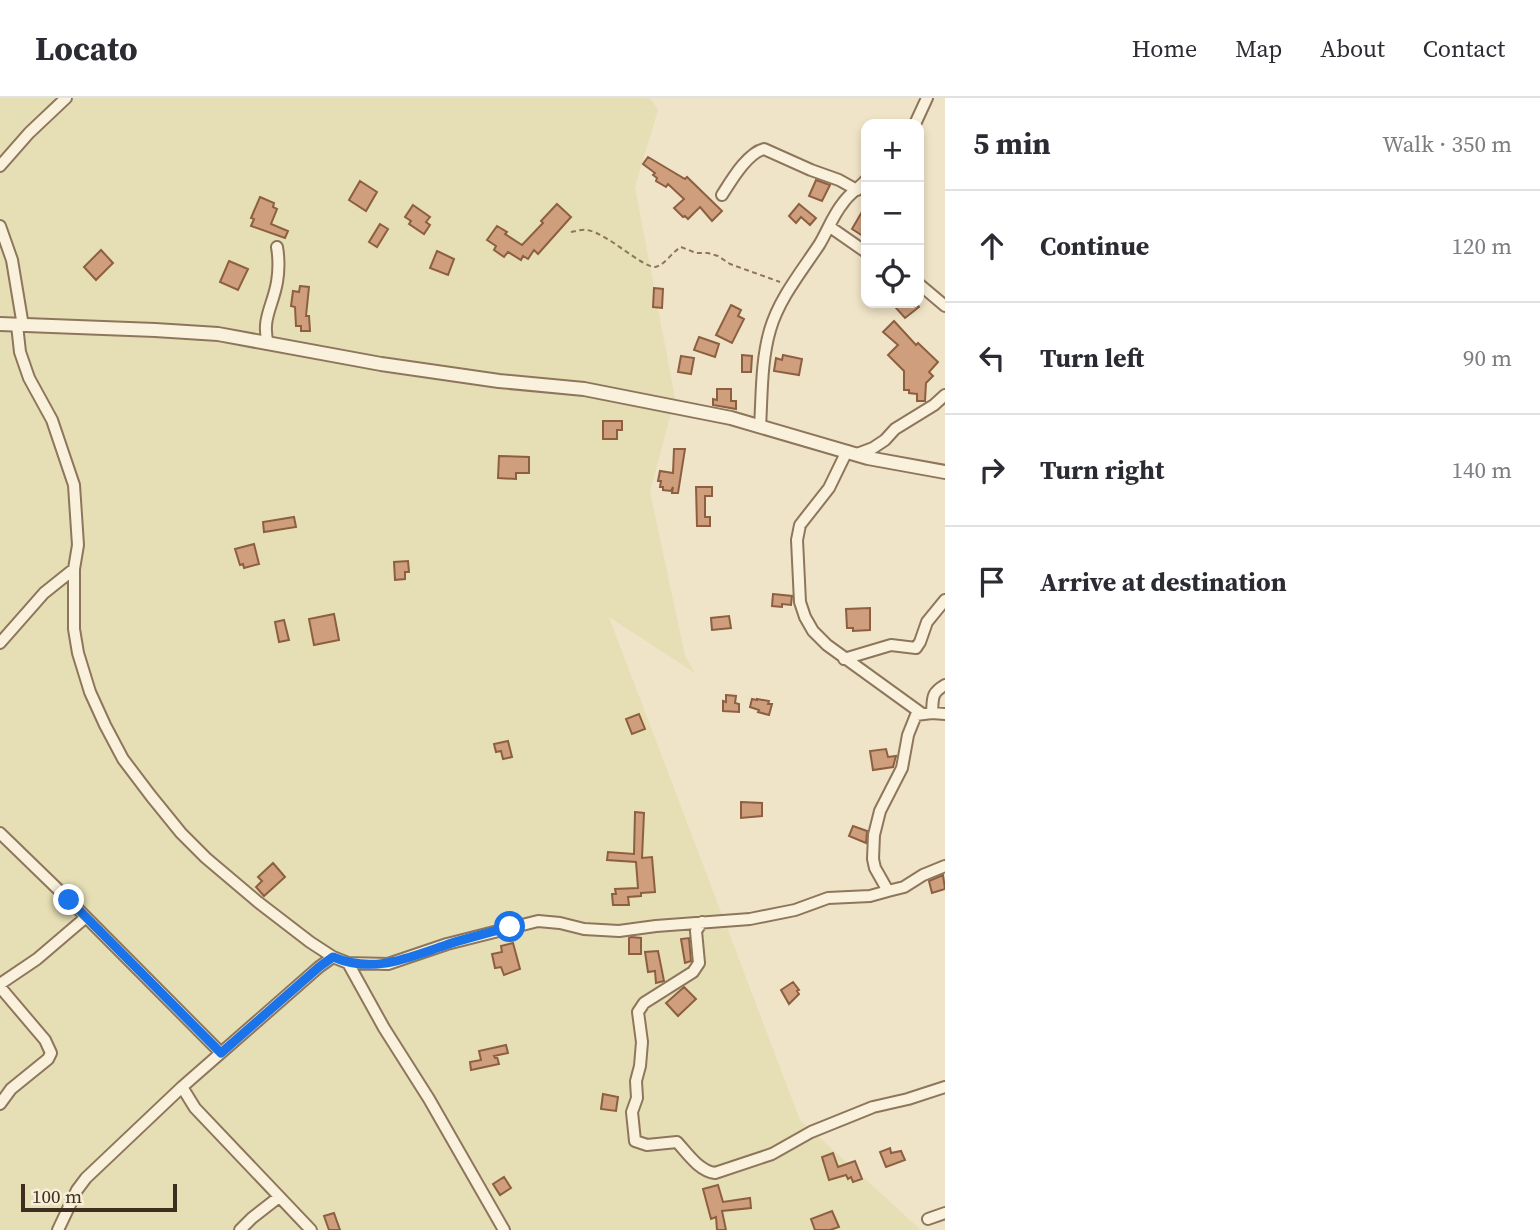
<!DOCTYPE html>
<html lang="en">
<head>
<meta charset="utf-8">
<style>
  :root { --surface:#fff; --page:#f2f2f3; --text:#2b2b33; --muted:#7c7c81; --line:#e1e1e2 }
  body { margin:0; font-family:"Source Serif 4",serif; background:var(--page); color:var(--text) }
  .controls { position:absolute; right:21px; top:21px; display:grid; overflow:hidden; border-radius:14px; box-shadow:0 4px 10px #0003 }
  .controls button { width:63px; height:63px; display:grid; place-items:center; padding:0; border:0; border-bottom:2px solid var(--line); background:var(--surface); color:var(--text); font:35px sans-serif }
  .scale { position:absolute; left:21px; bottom:18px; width:156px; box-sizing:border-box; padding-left:7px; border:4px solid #3d2e20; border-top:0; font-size:19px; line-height:24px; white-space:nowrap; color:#3d2e20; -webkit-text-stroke:5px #f7eed8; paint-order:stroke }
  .stop { position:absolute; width:21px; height:21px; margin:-16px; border:5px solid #1a73e8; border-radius:50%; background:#fff }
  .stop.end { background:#1a73e8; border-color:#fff; box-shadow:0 2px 7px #0008 }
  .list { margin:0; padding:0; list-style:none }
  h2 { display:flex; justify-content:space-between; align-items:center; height:91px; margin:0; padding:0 28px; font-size:30px }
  h2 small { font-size:23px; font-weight:400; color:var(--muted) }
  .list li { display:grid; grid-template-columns:46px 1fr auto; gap:21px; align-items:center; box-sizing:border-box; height:112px; padding:0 28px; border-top:2px solid var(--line) }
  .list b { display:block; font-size:26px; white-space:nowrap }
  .list em { font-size:23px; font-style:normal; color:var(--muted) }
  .icon { flex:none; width:38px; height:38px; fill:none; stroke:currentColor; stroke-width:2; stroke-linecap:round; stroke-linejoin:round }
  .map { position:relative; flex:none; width:945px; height:1132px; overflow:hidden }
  header { display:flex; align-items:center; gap:42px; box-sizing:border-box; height:98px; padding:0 35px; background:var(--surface); border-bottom:2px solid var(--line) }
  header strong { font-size:33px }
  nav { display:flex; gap:38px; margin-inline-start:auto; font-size:24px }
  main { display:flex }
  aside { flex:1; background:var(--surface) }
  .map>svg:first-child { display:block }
</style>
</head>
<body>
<header>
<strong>Locato</strong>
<nav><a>Home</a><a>Map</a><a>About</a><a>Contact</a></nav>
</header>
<main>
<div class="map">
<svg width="945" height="1132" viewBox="0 0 945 1132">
  <rect width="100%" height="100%" fill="#f0e4c8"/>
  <path fill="#e6deb5" d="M 0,0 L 650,0 L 658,12 L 635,89 L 675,300 L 650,394 L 685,558 L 695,575 L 609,519 L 800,1022 L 921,1132 L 0,1132 Z"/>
  <path fill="#cf9f7d" stroke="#8d5f41" stroke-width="2" d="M 648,59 L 685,81 L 687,79 L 722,113 L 712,123 L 700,109 L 688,121 L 685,118 L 683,119 L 674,110 L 684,101 L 668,86 L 666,89 L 656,83 L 657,80 L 653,77 L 655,75 L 643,66 Z
    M 816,82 L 830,87 L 822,103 L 809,98 Z
    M 360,83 L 377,94 L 366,113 L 349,102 Z
    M 260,99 L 274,105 L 273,109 L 277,111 L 271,126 L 288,133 L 285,140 L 251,128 L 254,121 L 251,120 Z
    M 557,106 L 571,119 L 538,156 L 534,152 L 528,161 L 523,158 L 521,162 L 508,154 L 504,159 L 494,152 L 496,148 L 487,142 L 497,128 L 507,134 L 505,136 L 522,147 L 543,125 L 541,123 Z
    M 799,106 L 816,120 L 810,127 L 801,119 L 796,125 L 789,118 Z
    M 413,107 L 430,119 L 426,124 L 430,127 L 424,136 L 409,126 L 411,123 L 405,119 Z
    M 866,107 L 866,140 L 852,131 Z
    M 380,126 L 388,131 L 377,149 L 369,144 Z
    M 101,152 L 113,165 L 96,182 L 84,169 Z
    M 437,153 L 454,161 L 448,177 L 430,170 Z
    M 229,163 L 248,171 L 238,192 L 220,184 Z
    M 300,188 L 309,189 L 306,218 L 309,218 L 310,233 L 301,233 L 301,228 L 296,228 L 295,209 L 291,208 L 293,193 L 299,194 Z
    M 654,190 L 663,191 L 662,210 L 653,209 Z
    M 903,205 L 915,205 L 919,209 L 905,220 L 896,210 Z
    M 731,207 L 741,212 L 738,218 L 744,221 L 732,245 L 716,237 Z
    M 894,223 L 916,247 L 918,245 L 938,264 L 929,274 L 933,278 L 926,285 L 925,303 L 917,303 L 917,296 L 909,295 L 909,292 L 904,292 L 904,273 L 888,257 L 898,247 L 883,234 Z
    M 699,239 L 719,246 L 715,259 L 694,252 Z
    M 742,257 L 752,258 L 751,274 L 742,274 Z
    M 783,257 L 802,261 L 799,277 L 774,273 L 776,260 L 782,262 Z
    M 681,258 L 694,260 L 691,276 L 678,274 Z
    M 717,291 L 731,291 L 731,303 L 736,303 L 736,311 L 713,307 L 713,301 L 717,302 Z
    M 603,323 L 622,323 L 622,332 L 617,332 L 617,341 L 603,341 Z
    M 674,351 L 685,351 L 678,395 L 672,395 L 673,389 L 671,393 L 663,392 L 663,389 L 660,389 L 661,383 L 658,383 L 660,373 L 673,375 Z
    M 499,358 L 529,359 L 529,375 L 516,375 L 516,381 L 498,380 Z
    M 696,389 L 712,389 L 712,398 L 705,398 L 705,419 L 710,419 L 710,428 L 697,428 Z
    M 294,419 L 296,429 L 264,434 L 263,424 Z
    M 254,446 L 259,466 L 244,470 L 243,466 L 240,467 L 235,451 Z
    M 408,463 L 409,474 L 405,474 L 405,481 L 395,482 L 394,464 Z
    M 773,496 L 792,498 L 791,507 L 782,506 L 782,509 L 772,508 Z
    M 870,510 L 870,532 L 853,533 L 853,530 L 847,530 L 846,511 Z
    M 334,516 L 339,542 L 314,547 L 309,521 Z
    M 729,518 L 731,530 L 712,532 L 711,520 Z
    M 284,522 L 289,542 L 279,544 L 275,524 Z
    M 726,597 L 736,598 L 735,605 L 739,606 L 739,614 L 723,613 L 723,603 L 726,604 Z
    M 752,601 L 757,602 L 757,601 L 769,603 L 768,606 L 772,606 L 769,617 L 758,614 L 759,612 L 750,609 Z
    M 639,616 L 645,631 L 632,636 L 626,621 Z
    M 508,643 L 512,659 L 503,661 L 501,653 L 496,654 L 494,646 Z
    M 886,651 L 888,659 L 896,658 L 893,669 L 873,672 L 870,653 Z
    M 741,704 L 762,705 L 762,718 L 741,720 Z
    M 635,714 L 644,715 L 642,760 L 652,759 L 655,794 L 641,795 L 641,798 L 628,799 L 629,807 L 613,807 L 612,796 L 616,796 L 615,791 L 638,790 L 636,764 L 607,762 L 608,754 L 634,756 Z
    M 853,728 L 867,733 L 866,745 L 849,738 Z
    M 273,765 L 285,779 L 264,798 L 256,789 L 262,783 L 258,779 Z
    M 943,777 L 945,791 L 932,795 L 929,783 Z
    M 631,839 L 641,840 L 641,856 L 629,856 L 629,840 Z
    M 689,840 L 691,863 L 685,865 L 681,841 Z
    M 513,845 L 520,871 L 504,877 L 501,869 L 495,870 L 492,856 L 502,854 L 501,848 Z
    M 658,853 L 664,883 L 656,885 L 655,873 L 648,874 L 645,854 Z
    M 793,884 L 799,892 L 797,893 L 799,896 L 789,906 L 781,892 Z
    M 684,889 L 696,901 L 678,918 L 666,905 Z
    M 506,947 L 508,955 L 494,958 L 495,960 L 497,959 L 499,966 L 471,972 L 470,964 L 481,962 L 479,953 Z
    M 603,996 L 618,999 L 616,1013 L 601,1011 Z
    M 890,1050 L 891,1055 L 901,1053 L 905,1062 L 886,1069 L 880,1054 Z
    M 833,1055 L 838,1069 L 855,1063 L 862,1081 L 853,1084 L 851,1079 L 848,1081 L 846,1077 L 829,1082 L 822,1059 Z
    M 504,1079 L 511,1090 L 500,1097 L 493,1086 Z
    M 718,1087 L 723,1104 L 750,1100 L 751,1110 L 722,1113 L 726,1132 L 717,1132 L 716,1119 L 711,1121 L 703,1091 Z
    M 832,1113 L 839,1129 L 830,1132 L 815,1132 L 811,1121 Z
    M 334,1115 L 340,1132 L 329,1132 L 324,1118 Z"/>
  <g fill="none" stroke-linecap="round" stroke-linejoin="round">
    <defs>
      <path id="minor" d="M 915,26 L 927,0
        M 0,68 L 29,35 L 66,0
        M 722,97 C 731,83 747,55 764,51 L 811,72 L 839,82 L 857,92
        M 0,128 L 12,162 L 23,228
        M 830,129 L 866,154
        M 919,186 L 945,208
        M 17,227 L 20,254 L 29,280 L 52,322 L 74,387 L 78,447 L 74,471 L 74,531 L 78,555 L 90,594 L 105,627 L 123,661 L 151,698 L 181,735 L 206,760 L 258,804 L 310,844 L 333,859 L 348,865 L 388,866 L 447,846 L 538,823 L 560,825 L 584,831 L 619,833 L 656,828 L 750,821 L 795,812 L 828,800 L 870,798 L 888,793 L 904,789 L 923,777 L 945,768
        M 268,246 C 261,221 273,208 277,184 C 279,172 279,161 277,149
        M 760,329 C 762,297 761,263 770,232 C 779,201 801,174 819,147 C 827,134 833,117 843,105 C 849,96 859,90 866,82
        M 847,353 L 829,390 L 800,427 L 797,442 L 800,504 L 805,519 L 813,533 L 827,547 L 921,615
        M 857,356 L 873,350 L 885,342 L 895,331 L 934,307 L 945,297
        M 0,545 L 44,495 L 74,471
        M 844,561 L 891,547 L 916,550 L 920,544 L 927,524 L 945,502
        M 932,615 C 933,600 931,595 945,587
        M 0,735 L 69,802 L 221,955
        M 888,793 L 875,770 L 873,761 L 874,737 L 880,713 L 902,670 L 908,637 L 916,617 L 932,615 L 945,616
        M 702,824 L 696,833 L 699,865 L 693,874 L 644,905 L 638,914 L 642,944 L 640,968 L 636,983 L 637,1000 L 632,1014 L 635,1043 L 647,1047 L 677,1044 C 687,1055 699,1073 715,1075 L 772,1056 L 811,1034 L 873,1009 L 908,1001 L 945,989
        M 348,865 L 384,930 L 429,1001 L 504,1132
        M 0,886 L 37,861 L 85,820
        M 0,889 L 45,942 L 51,955 L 48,961 L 11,991 L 0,1006
        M 182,989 L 195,1010 L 311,1132
        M 928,1121 L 945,1115
        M 58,1132 L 77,1092 L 86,1080 L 182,989 L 319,869 L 333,859
        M 240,1132 L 252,1120 L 279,1099"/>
      <path id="tertiary" d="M 0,226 L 155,232 L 218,236 L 381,266 L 499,283 L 584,291 L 731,320 L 868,360 L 945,374"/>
    </defs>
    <use href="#minor" stroke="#8d765c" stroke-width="14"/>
    <use href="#tertiary" stroke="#8d765c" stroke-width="16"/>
    <path stroke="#8d765c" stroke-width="2" stroke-dasharray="5 3.5" stroke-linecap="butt" d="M 571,134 C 576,133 582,131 587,132 C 607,135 643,170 655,169 C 664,168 673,153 681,149 L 696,155 L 708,155 L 718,158 L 730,166 L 780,184"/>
    <use href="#minor" stroke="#faf1dc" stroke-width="10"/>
    <use href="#tertiary" stroke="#faf1dc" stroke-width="12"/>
  </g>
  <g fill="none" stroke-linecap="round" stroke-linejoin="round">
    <path stroke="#1a73e8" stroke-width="9" d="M 69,802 L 221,955 L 319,869 L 333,859 C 374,876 407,860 446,847 C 467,840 488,835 510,829"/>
  </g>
</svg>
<div class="controls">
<button>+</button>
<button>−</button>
<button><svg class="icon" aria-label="locate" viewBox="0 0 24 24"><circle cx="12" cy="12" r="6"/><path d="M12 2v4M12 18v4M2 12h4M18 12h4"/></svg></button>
</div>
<div class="scale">100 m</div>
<div class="stop" style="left:510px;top:829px"></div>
<div class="stop end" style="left:69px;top:802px"></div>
</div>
<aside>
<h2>5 min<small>Walk · 350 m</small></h2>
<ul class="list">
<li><svg class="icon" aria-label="ahead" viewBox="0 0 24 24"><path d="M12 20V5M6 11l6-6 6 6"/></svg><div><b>Continue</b></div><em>120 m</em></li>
<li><svg class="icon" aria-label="left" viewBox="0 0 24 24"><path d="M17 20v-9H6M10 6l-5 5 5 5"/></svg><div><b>Turn left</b></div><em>90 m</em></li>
<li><svg class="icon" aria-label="right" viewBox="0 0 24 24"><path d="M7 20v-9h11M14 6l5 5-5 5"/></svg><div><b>Turn right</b></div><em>140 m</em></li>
<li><svg class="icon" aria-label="arrive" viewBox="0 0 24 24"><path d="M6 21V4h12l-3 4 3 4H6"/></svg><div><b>Arrive at destination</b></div></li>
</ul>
</aside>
</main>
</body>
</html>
